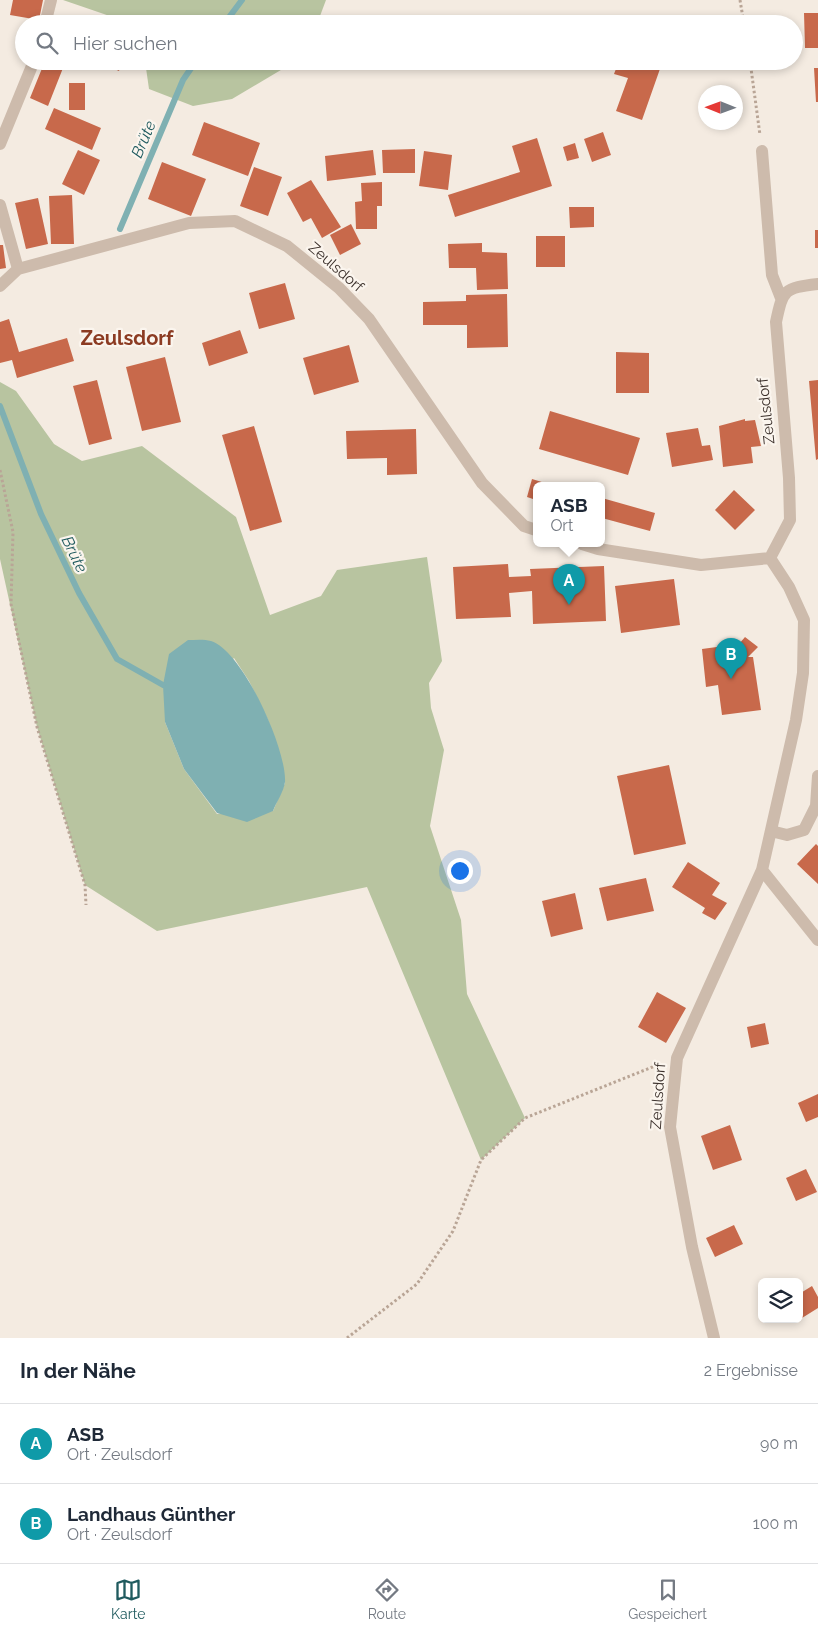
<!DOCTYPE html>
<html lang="de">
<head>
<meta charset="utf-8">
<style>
  :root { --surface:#fff; --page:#f2f2f3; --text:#1f2937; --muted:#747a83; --line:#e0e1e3; --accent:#1f5a5e }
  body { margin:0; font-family:Raleway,sans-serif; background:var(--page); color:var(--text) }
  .controls { position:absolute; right:15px; bottom:15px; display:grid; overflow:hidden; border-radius:8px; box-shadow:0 2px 8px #0003 }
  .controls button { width:45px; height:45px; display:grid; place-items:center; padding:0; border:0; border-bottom:1px solid var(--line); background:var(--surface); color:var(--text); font:25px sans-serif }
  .compass { position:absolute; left:698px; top:85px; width:45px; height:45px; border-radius:50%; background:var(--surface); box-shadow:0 2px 8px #0003; rotate:271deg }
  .you { position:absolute; left:459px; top:870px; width:18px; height:18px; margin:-12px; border:4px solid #fff; border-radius:50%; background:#1a73e8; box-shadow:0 0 0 8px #1a73e833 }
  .badge { display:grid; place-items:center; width:32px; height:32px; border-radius:50%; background:var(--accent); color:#fff; font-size:16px; font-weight:700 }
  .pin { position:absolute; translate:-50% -41px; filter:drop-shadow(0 1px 2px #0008) }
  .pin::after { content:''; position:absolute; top:26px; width:18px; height:15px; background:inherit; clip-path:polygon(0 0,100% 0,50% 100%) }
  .popup { position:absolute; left:533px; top:482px; width:72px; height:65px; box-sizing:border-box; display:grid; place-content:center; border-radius:8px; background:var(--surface); filter:drop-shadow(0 1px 4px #0005); font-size:16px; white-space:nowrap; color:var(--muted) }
  .popup b { font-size:19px; color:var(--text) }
  .popup::after { content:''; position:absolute; left:50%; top:100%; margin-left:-10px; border:10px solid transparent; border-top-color:var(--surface) }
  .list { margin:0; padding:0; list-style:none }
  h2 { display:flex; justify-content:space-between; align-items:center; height:65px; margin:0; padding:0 20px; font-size:21px }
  h2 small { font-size:16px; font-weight:400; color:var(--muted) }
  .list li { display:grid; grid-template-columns:32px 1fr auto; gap:15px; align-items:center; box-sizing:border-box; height:80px; padding:0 20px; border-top:1px solid var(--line) }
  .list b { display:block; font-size:19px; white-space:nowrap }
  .list p { margin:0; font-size:16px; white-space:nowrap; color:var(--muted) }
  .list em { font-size:16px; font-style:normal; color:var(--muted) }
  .icon { flex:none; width:28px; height:28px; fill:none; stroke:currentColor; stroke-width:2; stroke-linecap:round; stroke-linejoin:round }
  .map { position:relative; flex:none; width:818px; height:1338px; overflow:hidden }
  .search { position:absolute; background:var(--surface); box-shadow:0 2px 8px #0003; left:15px; right:15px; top:15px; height:55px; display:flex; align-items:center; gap:12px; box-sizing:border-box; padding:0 18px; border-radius:28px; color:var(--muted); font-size:19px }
  .sheet { height:225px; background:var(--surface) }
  nav { display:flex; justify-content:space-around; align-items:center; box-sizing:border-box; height:70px; border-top:1px solid var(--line); background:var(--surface); font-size:14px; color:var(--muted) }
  nav a { display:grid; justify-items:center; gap:2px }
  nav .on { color:var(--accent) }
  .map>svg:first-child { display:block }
</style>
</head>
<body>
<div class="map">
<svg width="818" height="1338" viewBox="0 0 818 1338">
  <rect width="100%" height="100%" fill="#f4ebe1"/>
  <path fill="#b8c4a0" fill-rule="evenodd" d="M 63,0 L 326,0 L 317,24 L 133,24 Z
    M 145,61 L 296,61 L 232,99 L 193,106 L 149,89 Z
    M 0,382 L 16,391 L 54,444 L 82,461 L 142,446 L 236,517 L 270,615 L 321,596 L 337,570 L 427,557 L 442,661 L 429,683 L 431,708 L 444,750 L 430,826 L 461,920 L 467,994 L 525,1118 L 481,1160 L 367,887 L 157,931 L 85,885 L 37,727 L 0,559 ZM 234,658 L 249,681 L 268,720 L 279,753 L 285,783 L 273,811 L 217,814 L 184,769 L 165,722 Z"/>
  <path fill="#7fb0b2" d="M 188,640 C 195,640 204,639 211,641 C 243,651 287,750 285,782 C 284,791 276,803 273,811 L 247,822 L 217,813 L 184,769 L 165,722 L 163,685 L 169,654 Z"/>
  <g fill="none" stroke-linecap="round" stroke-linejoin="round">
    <path stroke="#7fb0b2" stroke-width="6" d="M 224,24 L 242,0
      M 120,229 L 183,80 L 196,61
      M 0,406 L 41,514 L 79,593 L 117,659 L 163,685"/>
  </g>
  <path fill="#c8694b" d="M 13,0 L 43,0 L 39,20 L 10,15 Z
    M 804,13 L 818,13 L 818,48 L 805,48 Z
    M 45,61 L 63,68 L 48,106 L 30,98 Z
    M 96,61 L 122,61 L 119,71 Z
    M 619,61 L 648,61 L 661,66 L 642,120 L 616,111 L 628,78 L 614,74 Z
    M 814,68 L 818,68 L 818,102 L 816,102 Z
    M 69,83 L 85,83 L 85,110 L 69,110 Z
    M 54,108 L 101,128 L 92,150 L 45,129 Z
    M 204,122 L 260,143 L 248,176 L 192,155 Z
    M 603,132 L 611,155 L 592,162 L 584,139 Z
    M 537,138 L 552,186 L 455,217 L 448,195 L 520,172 L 512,146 Z
    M 575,143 L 579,158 L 567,161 L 563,147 Z
    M 415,149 L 415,173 L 383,173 L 382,150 Z
    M 78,150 L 100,160 L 84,195 L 62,184 Z
    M 373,150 L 376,175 L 327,181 L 325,156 Z
    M 424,151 L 452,155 L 448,190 L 419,186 Z
    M 162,162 L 206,179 L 191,216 L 148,199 Z
    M 254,167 L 282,177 L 268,216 L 240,206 Z
    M 311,180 L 341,227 L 322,238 L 311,218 L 303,222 L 287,193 Z
    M 382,182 L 382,206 L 377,206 L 377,229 L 356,229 L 355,202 L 362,201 L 361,183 Z
    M 72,195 L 74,244 L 51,244 L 49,196 Z
    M 38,198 L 48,244 L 26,249 L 15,203 Z
    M 569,207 L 594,207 L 594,227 L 570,228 Z
    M 351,224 L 361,244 L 340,255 L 330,235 Z
    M 815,230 L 818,230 L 818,248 L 815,248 Z
    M 536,236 L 565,236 L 565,267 L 536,267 Z
    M 482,243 L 482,252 L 507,253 L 508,289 L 477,290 L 476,268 L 449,268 L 448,244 Z
    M 0,245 L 3,245 L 6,268 L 0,269 Z
    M 285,283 L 295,319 L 259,329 L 249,293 Z
    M 507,294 L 508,347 L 467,348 L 467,325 L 423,325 L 423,302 L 466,301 L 466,295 Z
    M 9,319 L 19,352 L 67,338 L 74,361 L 17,378 L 12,360 L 0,363 L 0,322 Z
    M 240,330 L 248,353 L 209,366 L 202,343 Z
    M 349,345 L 359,382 L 314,395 L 303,358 Z
    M 616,352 L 649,353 L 649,393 L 616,393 Z
    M 165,357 L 181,422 L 142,431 L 126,367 Z
    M 97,380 L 112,439 L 89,445 L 73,386 Z
    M 818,380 L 818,459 L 816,460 L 809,381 Z
    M 550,411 L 640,438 L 628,475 L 539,449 Z
    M 745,419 L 745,421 L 755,420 L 761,446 L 751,447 L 753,463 L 723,467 L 719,426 Z
    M 254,426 L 282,522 L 250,531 L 222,435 Z
    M 698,428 L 702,446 L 710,445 L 713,460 L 672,467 L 666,433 Z
    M 416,429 L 417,474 L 387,475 L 387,458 L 347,459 L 346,431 Z
    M 532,479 L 555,486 L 536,486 L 536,500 L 527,497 Z
    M 734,490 L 755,510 L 735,530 L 715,510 Z
    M 602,498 L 655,513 L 650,531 L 602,518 Z
    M 508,564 L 509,577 L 531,576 L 530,569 L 604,566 L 606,621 L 533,624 L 532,591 L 509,593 L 511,617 L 456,619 L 453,567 Z
    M 674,579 L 680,625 L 621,633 L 615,586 Z
    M 745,637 L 758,647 L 748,657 L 753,657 L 761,710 L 722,715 L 718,685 L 706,687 L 702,649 L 739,644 Z
    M 669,765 L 686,844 L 634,855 L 617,776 Z
    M 816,844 L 818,846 L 818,884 L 797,864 Z
    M 688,862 L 720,883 L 712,895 L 727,903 L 715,920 L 702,913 L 705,908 L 672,887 Z
    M 646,878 L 654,911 L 607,921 L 599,888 Z
    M 575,893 L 583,929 L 551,937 L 542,901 Z
    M 657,992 L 686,1008 L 666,1043 L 638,1027 Z
    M 765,1023 L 769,1044 L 751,1048 L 747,1027 Z
    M 818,1094 L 818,1117 L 806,1122 L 798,1103 Z
    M 730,1125 L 742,1160 L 713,1170 L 701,1136 Z
    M 806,1169 L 817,1192 L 796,1201 L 786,1178 Z
    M 734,1225 L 743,1244 L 715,1257 L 706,1238 Z
    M 812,1286 L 818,1297 L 818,1308 L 802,1318 L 799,1313 L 799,1294 Z"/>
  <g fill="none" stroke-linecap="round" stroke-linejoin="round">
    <path stroke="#b9a596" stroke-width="3" stroke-dasharray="2.5 2.5" stroke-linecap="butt" d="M 740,0 L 744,24
      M 750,61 L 760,135
      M 0,470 L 13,532 L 11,604 L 37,727 L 85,885 L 86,905
      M 347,1338 L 417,1284 L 453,1231 L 481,1160 L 525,1118 L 660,1064"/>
    <path stroke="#cdbbac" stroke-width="12" d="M 45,24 L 51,0
      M 0,144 L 34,61
      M 762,151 L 772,275 L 781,298
      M 0,205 L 18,269
      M 0,286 L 18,269 L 189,223 L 235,221 L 287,246 L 339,288 L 369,319 L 482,483 L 524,526 L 536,530
      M 582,544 L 598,549 L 701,565 L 770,558 L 789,587 L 804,620 L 803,673 L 796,720 L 762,870 L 677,1058 L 670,1127 L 692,1247 L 714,1338
      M 770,558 L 790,520 L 789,478 L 776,322 C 783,289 784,288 818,284
      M 771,831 L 787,835 L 804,830 L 816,806 L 818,776
      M 762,870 L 818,940"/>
  </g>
  <g text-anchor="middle" stroke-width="4.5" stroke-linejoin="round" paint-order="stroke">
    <g font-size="15" fill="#3b302b" stroke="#fbf5ee">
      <text transform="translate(336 267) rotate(41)" y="5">Zeulsdorf</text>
      <text transform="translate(766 411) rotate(-96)" y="5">Zeulsdorf</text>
      <text transform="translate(658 1096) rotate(-86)" y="5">Zeulsdorf</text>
    </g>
    <g font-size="16" font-style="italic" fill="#1f5a5e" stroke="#fbf5ee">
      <text transform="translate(143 139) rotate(-67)" y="6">Brüte</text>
      <text transform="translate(75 554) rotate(64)" y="6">Brüte</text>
    </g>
    <g font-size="20" font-weight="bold" fill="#8c3b22" stroke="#fbf5ee">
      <text x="127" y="345">Zeulsdorf</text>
    </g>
  </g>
</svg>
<div class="controls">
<button><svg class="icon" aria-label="layers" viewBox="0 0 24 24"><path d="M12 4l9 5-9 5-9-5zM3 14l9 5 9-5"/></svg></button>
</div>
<svg class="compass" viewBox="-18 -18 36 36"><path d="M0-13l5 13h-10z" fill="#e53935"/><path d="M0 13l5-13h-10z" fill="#747a83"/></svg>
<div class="you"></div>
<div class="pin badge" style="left:569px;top:605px;background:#0f9aa8">A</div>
<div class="popup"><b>ASB</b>Ort</div>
<div class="pin badge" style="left:731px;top:679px;background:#0f9aa8">B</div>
<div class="search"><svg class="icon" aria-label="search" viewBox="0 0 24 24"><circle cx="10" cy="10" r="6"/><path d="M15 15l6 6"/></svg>Hier suchen</div>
</div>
<section class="sheet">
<h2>In der Nähe<small>2 Ergebnisse</small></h2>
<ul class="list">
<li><span class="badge" style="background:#0f9aa8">A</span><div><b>ASB</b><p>Ort · Zeulsdorf</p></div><em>90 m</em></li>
<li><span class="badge" style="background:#0f9aa8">B</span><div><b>Landhaus Günther</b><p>Ort · Zeulsdorf</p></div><em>100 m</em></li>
</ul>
</section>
<nav>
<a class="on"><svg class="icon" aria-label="map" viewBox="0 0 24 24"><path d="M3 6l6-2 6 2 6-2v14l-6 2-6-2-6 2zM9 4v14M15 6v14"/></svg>Karte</a>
<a><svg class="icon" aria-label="directions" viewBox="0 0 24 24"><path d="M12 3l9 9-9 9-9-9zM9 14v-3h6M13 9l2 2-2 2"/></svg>Route</a>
<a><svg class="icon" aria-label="saved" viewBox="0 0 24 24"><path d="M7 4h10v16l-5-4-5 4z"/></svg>Gespeichert</a>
</nav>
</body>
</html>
